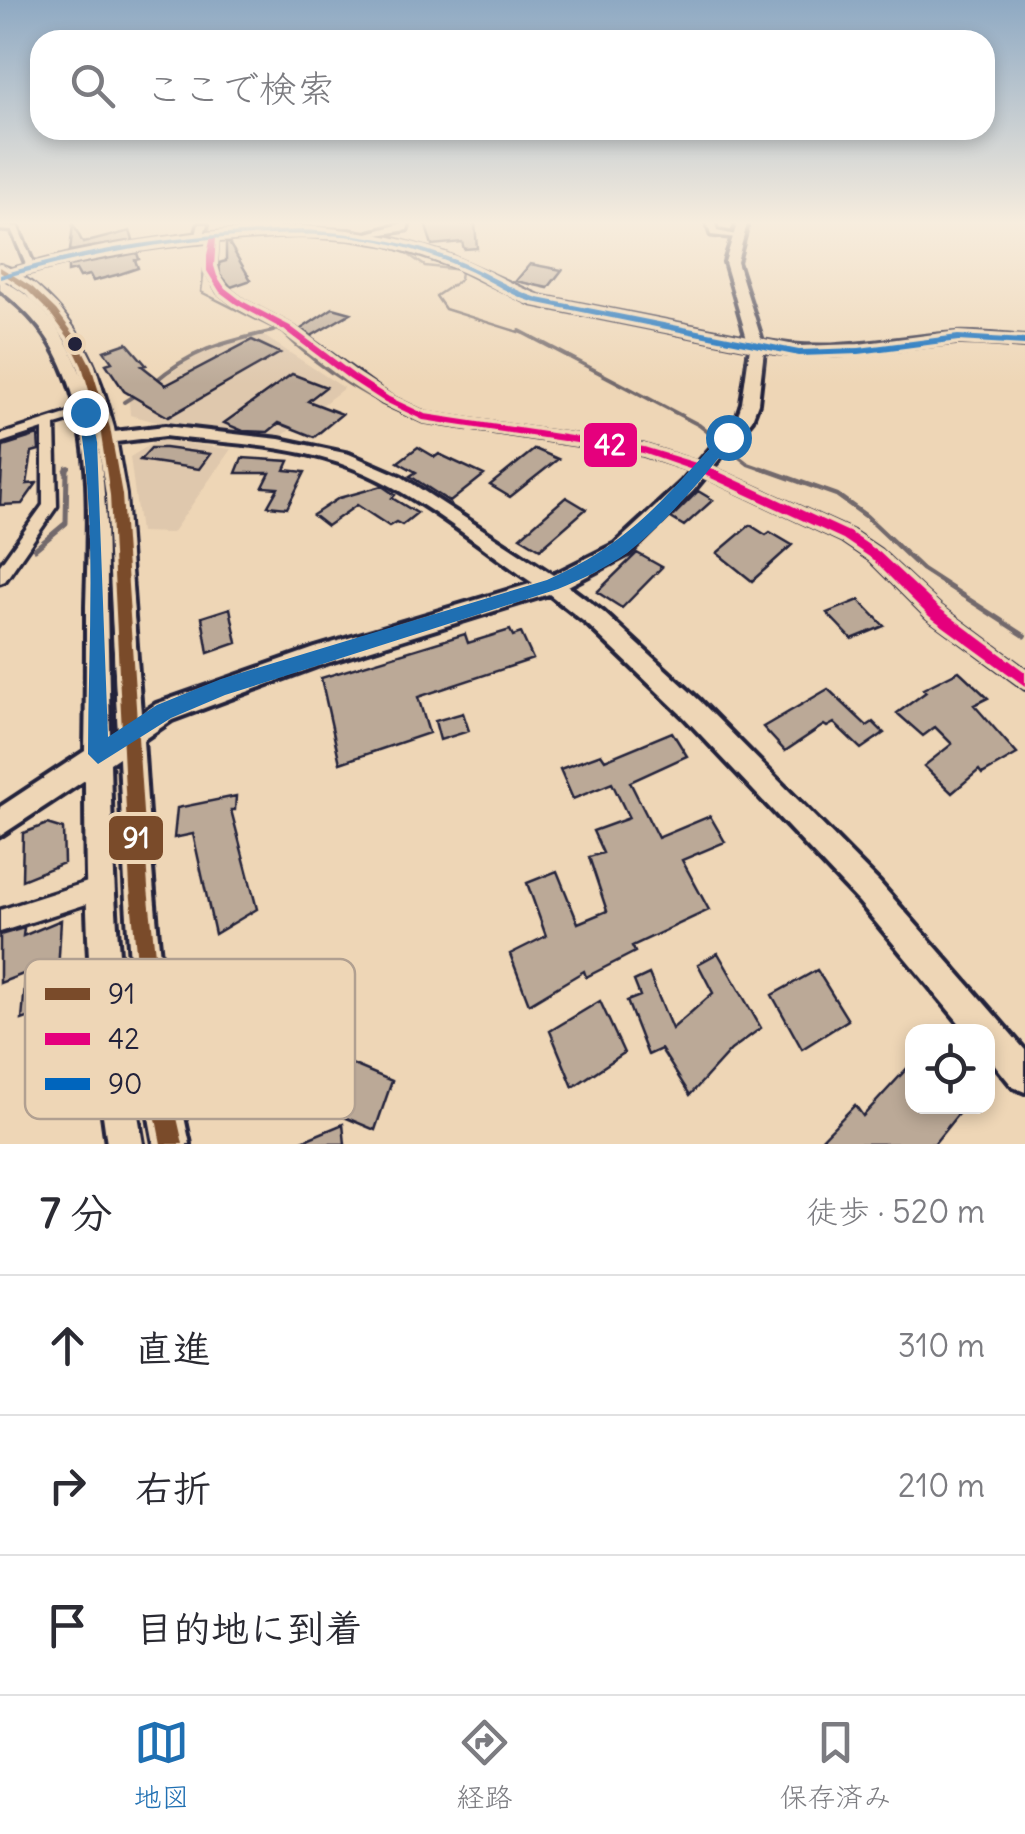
<!DOCTYPE html>
<html lang="ja">
<head>
<meta charset="utf-8">
<style>
  :root { --surface:#fff; --page:#f7f7f7; --text:#2b2b33; --muted:#7c7c81; --line:#e1e1e2; --accent:#1f6fb2 }
  body { margin:0; font-family:Delius,"Klee One",sans-serif; background:var(--page); color:var(--text) }
  .controls { position:absolute; right:30px; bottom:30px; display:grid; overflow:hidden; border-radius:20px; box-shadow:0 5px 15px #0003 }
  .controls button { width:90px; height:90px; display:grid; place-items:center; padding:0; border:0; border-bottom:2px solid var(--line); background:var(--surface); color:var(--text); font:50px sans-serif }
  .stop { position:absolute; width:30px; height:30px; margin:-22px; border:8px solid #1f6fb2; border-radius:50%; background:#fff }
  .stop.end { background:#1f6fb2; border-color:#fff; box-shadow:0 2px 10px #0008 }
  .list { margin:0; padding:0; list-style:none }
  h2 { display:flex; justify-content:space-between; align-items:center; height:130px; margin:0; padding:0 40px; font-size:42px }
  h2 small { font-size:32px; font-weight:400; color:var(--muted) }
  .list li { display:grid; grid-template-columns:65px 1fr auto; gap:30px; align-items:center; box-sizing:border-box; height:140px; padding:0 40px; border-top:2px solid var(--line) }
  .list b { display:block; font-size:38px; white-space:nowrap }
  .list em { font-size:32px; font-style:normal; color:var(--muted) }
  .icon { flex:none; width:55px; height:55px; fill:none; stroke:currentColor; stroke-width:2; stroke-linecap:round; stroke-linejoin:round }
  .map { position:relative; flex:none; width:1025px; height:1144px; overflow:hidden }
  .search { position:absolute; background:var(--surface); box-shadow:0 5px 15px #0003; left:30px; right:30px; top:30px; height:110px; display:flex; align-items:center; gap:25px; box-sizing:border-box; padding:0 35px; border-radius:30px; color:var(--muted); font-size:38px }
  .sheet { height:550px; background:var(--surface) }
  nav { display:flex; justify-content:space-around; align-items:center; box-sizing:border-box; height:140px; border-top:2px solid var(--line); background:var(--surface); font-size:28px; color:var(--muted) }
  nav a { display:grid; justify-items:center; gap:5px }
  nav .on { color:var(--accent) }
  .map>svg:first-child { display:block }
</style>
</head>
<body>
<div class="map">
<svg width="1025" height="1144" viewBox="0 0 1025 1144">
  <rect width="100%" height="100%" fill="#eed6b6"/>
  <filter id="ink" filterUnits="userSpaceOnUse"><feTurbulence type="fractalNoise" baseFrequency=".01" numOctaves="2"/><feDisplacementMap in="SourceGraphic" scale="20" xChannelSelector="R" yChannelSelector="G"/><feConvolveMatrix kernelMatrix="1 2 1 2 8 2 1 2 1" color-interpolation-filters="sRGB"/></filter>
  <g filter="url(#ink)">
    <path fill="#dfc8ad" d="M 264,336 L 344,388 L 281,437 L 164,424 L 130,415 L 129,401 L 192,358 L 235,341 Z
      M 158,440 L 231,449 L 172,533 L 140,532 L 130,457 Z"/>
    <g fill="none" stroke-linecap="round" stroke-linejoin="round">
      <path stroke="#72696c" stroke-width="2.5" d="M 210,224 L 201,292 L 285,334
        M 372,241 L 406,253 L 425,266 L 461,270 L 460,280 L 436,296 L 445,309 L 525,334
        M 262,334 L 278,330"/>
      <path stroke="#72696c" stroke-width="4" d="M 282,331 C 322,371 374,403 427,421
        M 520,331 L 699,425 L 748,464 L 768,471
        M 153,383 C 193,349 222,343 273,331
        M 124,402 L 135,395
        M 457,426 L 525,436
        M 65,471 L 69,467"/>
      <path stroke="#72696c" stroke-width="5" d="M 761,468 L 837,495 L 866,516 L 922,569 L 1025,636
        M 701,474 L 732,488
        M 35,549 L 66,523 L 67,468
        M 939,625 L 966,645"/>
      <path stroke="#72696c" stroke-width="6" d="M 962,642 L 1025,689"/>
    </g>
    <path fill="#bba997" stroke="#22223b" stroke-width="2.5" d="M 73,224 L 83,243 L 130,231 L 133,240 L 70,251 Z
      M 425,224 L 475,224 L 477,248 L 464,249 L 462,242 L 432,245 Z
      M 226,243 L 229,243 L 251,280 L 231,287 L 220,274 L 219,263 L 226,261 Z
      M 137,253 L 139,259 L 135,260 L 138,268 L 120,274 L 93,281 L 90,275 L 80,277 L 76,270 L 68,272 L 68,266 Z
      M 530,264 L 562,270 L 548,288 L 516,281 Z
      M 333,308 L 351,313 L 311,336 L 301,329 Z
      M 252,340 L 280,353 L 168,417 L 124,391 L 106,364 L 112,362 L 104,351 L 127,343 L 146,365 L 142,366 L 166,385 Z
      M 292,374 L 326,387 L 308,401 L 342,414 L 314,437 L 279,423 L 268,432 L 243,431 L 224,423 Z
      M 38,435 L 39,450 L 32,452 L 27,484 L 37,483 L 22,504 L 0,505 L 3,446 Z
      M 418,447 L 435,457 L 439,454 L 484,475 L 450,502 L 410,476 L 416,472 L 398,462 Z
      M 151,448 L 165,448 L 210,454 L 199,469 L 140,460 Z
      M 535,449 L 558,459 L 510,497 L 490,485 Z
      M 242,458 L 289,461 L 285,470 L 305,472 L 287,508 L 268,506 L 278,488 L 263,487 L 270,473 L 236,473 Z
      M 382,486 L 395,495 L 392,498 L 417,513 L 402,525 L 396,522 L 389,526 L 357,505 L 327,526 L 313,515 L 339,498 Z
      M 698,491 L 713,500 L 684,526 L 671,518 Z
      M 566,497 L 586,509 L 540,549 L 520,537 Z
      M 750,525 L 766,535 L 770,532 L 792,545 L 752,581 L 717,553 Z
      M 637,553 L 662,567 L 622,608 L 597,592 Z
      M 859,600 L 884,626 L 852,639 L 827,613 Z
      M 230,608 L 237,643 L 208,653 L 202,617 Z
      M 510,630 L 513,636 L 521,633 L 533,659 L 418,697 L 429,733 L 340,763 L 321,678 L 465,634 L 468,643 Z
      M 959,671 L 988,698 L 974,705 L 1017,754 L 982,774 L 979,770 L 952,793 L 924,766 L 952,744 L 935,727 L 923,736 L 897,713 L 926,692 L 923,689 Z
      M 828,689 L 867,726 L 873,722 L 884,733 L 861,749 L 834,723 L 827,727 L 824,725 L 785,751 L 763,727 Z
      M 463,713 L 469,731 L 440,740 L 435,721 Z
      M 672,732 L 687,756 L 630,782 L 658,838 L 710,816 L 725,842 L 682,860 L 709,910 L 632,946 L 635,952 L 586,977 L 584,971 L 529,1004 L 510,954 L 546,936 L 527,883 L 557,871 L 578,923 L 607,911 L 589,857 L 603,853 L 593,831 L 629,818 L 612,783 L 573,799 L 560,769 L 601,754 L 605,760 Z
      M 236,796 L 235,810 L 231,810 L 257,909 L 215,934 L 193,834 L 174,838 L 177,808 Z
      M 47,824 L 63,829 L 64,863 L 22,880 L 23,833 Z
      M 61,920 L 56,1008 L 22,1020 L 26,973 L 0,983 L 0,935 L 24,928 L 23,936 Z
      M 718,953 L 761,1028 L 731,1050 L 690,1095 L 661,1049 L 648,1055 L 627,1001 L 640,996 L 634,981 L 649,974 L 672,1029 L 713,993 L 698,964 Z
      M 817,970 L 848,1020 L 802,1049 L 772,995 Z
      M 600,1001 L 624,1053 L 573,1087 L 550,1031 Z
      M 342,1060 L 392,1081 L 375,1130 L 323,1108 Z
      M 912,1063 L 912,1106 L 952,1106 L 958,1114 L 934,1144 L 817,1144 L 855,1105 L 863,1116 Z
      M 343,1124 L 345,1144 L 295,1144 Z"/>
    <g fill="none" stroke-linecap="round" stroke-linejoin="round">
      <defs>
        <path id="minor" d="M 199,224 L 207,224 L 203,239 L 199,242 L 195,239 Z
          M 401,224 L 409,224 L 407,230 L 360,238 L 356,236 Z
          M 707,224 L 715,224 L 717,231 L 741,236 L 737,238 L 711,235 Z
          M 0,226 L 18,227 L 35,267 L 34,269 L 27,267 L 12,231 L 0,230 Z
          M 213,235 L 217,237 L 215,266 L 217,276 L 226,288 L 243,301 L 291,326 L 390,397 L 426,414 L 644,446 L 707,466 L 852,532 L 880,551 L 940,607 L 1025,670 L 1025,688 L 928,617 L 870,559 L 842,540 L 697,472 L 642,454 L 423,421 L 382,402 L 283,330 L 236,305 L 219,292 L 207,271 L 209,237 Z
          M 85,408 L 91,412 L 89,415 L 55,425 L 57,506 L 5,581 L 0,583 L 0,565 L 43,505 L 43,429 L 0,443 L 0,435 Z
          M 100,878 L 108,881 L 111,889 L 108,897 L 0,932 L 0,910 Z"/>
        <path id="tertiary" d="M 737,224 L 747,224 L 737,262 L 762,341 C 832,355 886,339 955,334 C 978,333 1002,336 1025,338 L 1025,346 C 1002,345 978,341 956,342 C 890,347 830,363 764,350 L 758,403 L 752,419 L 693,491 L 629,554 L 568,586 L 603,612 L 700,701 L 879,882 L 1025,1050 L 1025,1092 L 1013,1087 L 988,1056 L 988,1032 L 967,1032 L 859,902 L 684,717 L 587,624 L 549,594 L 317,666 L 172,720 L 143,740 C 152,875 160,1012 190,1144 L 154,1144 C 129,1017 125,886 119,757 L 110,763 C 113,891 120,1017 143,1144 L 107,1144 C 89,1023 85,902 85,780 L 0,836 L 0,807 L 85,751 C 86,703 86,654 86,606 C 88,528 95,439 62,365 C 49,334 27,310 0,290 L 0,266 L 11,270 L 85,251 L 193,235 L 302,229 L 349,231 L 388,238 L 443,254 L 539,297 L 747,338 L 725,262 ZM 302,235 L 349,238 L 388,244 L 455,266 L 531,303 L 750,347 L 742,403 L 737,418 L 681,483 L 615,544 L 553,575 L 402,477 L 349,454 L 279,439 L 165,426 L 114,432 C 100,369 74,312 18,275 C 110,248 206,238 302,235 ZM 7,279 C 31,295 51,313 66,338 C 107,409 107,498 111,577 C 113,628 115,679 118,730 L 110,735 C 109,691 108,648 107,605 C 107,504 110,331 1,280 ZM 165,436 C 222,443 284,444 339,463 C 407,485 473,542 533,583 L 315,648 L 156,704 L 141,714 L 125,495 L 116,442 Z"/>
      </defs>
      <use href="#minor" stroke="#22223b" stroke-width="7"/>
      <use href="#tertiary" stroke="#22223b" stroke-width="8"/>
      <use href="#minor" fill="#eed6b6" fill-rule="evenodd"/>
      <use href="#tertiary" fill="#eed6b6" fill-rule="evenodd"/>
      <defs>
        <path id="bus-1" d="M 0,267 L 32,287 L 56,310 L 76,337 L 91,366 L 110,428 L 122,495 L 148,888 L 168,1078 L 183,1144 L 161,1144 L 148,1078 L 130,888 L 110,495 L 100,428 L 82,366 L 68,337 L 50,313 L 27,290 L 0,272 Z"/>
        <path id="bus-2" d="M 211,236 L 216,237 L 214,266 L 217,276 L 225,288 L 242,301 L 290,326 L 355,375 L 389,397 L 425,414 L 644,447 L 706,466 L 851,533 L 879,552 L 939,608 L 1025,672 L 1025,686 L 929,616 L 871,558 L 843,539 L 698,472 L 643,453 L 423,420 L 383,401 L 349,379 L 284,330 L 236,304 L 220,292 L 207,271 L 207,255 Z"/>
        <path id="bus-3" d="M 302,230 C 357,233 409,241 460,262 C 487,273 510,289 538,298 L 799,350 L 859,348 L 958,335 L 1025,339 L 1025,345 L 958,341 L 859,354 L 799,356 L 533,302 C 511,295 492,282 471,272 C 446,260 419,251 392,244 C 352,234 311,234 271,235 C 179,238 88,254 0,279 L 0,275 C 98,245 199,233 302,230 Z"/>
      </defs>
      <use href="#bus-1" stroke="#eed6b6" stroke-width="8"/>
      <use href="#bus-2" stroke="#eed6b6" stroke-width="8"/>
      <use href="#bus-3" stroke="#eed6b6" stroke-width="8"/>
      <use href="#bus-1" fill="#7a4b2a" fill-rule="evenodd"/>
      <use href="#bus-2" fill="#e5007d" fill-rule="evenodd"/>
      <use href="#bus-3" fill="#0065bd" fill-rule="evenodd"/>
    </g>
  </g>
  <linearGradient id="sky" x2="0" y2="1"><stop stop-color="#8ea9c3"/><stop offset="0.58" stop-color="#f7edde"/><stop offset="1" stop-color="#f7edde" stop-opacity="0"/></linearGradient>
  <rect width="1025" height="384" fill="url(#sky)"/>
  <path fill="#1f6fb2" d="M 85,408 L 91,412 L 97,442 L 108,737 L 157,705 L 221,679 L 547,580 C 631,543 663,499 723,434 L 735,437 C 704,477 667,522 627,553 C 606,568 582,579 558,589 L 225,695 L 171,718 L 98,764 L 88,754 C 88,642 98,523 78,412 Z"/>
  <circle fill="#22223b" stroke="#eed6b6" stroke-width="4" cx="75" cy="344" r="9"/>
  <rect x="25" y="959" width="330" height="160" rx="15" fill="#eed6b6" stroke="#b1a091" stroke-width="2.5"/>
  <rect x="45" y="988" width="45" height="12" fill="#7a4b2a"/>
  <rect x="45" y="1033" width="45" height="12" fill="#e5007d"/>
  <rect x="45" y="1078" width="45" height="12" fill="#0065bd"/>
  <g font-size="28" fill="#22223b">
    <text x="108" y="1004">91</text>
    <text x="108" y="1049">42</text>
    <text x="108" y="1094">90</text>
  </g>
  <g stroke="#eed6b6" stroke-width="4">
    <rect x="582" y="421" width="57" height="48" rx="10" fill="#e5007d"/>
    <rect x="107" y="814" width="58" height="48" rx="10" fill="#7a4b2a"/>
  </g>
  <g font-size="28" text-anchor="middle" font-weight="bold" fill="#fff">
    <text x="610" y="455">42</text>
    <text x="136" y="848">91</text>
  </g>
</svg>
<div class="controls">
<button><svg class="icon" aria-label="locate" viewBox="0 0 24 24"><circle cx="12" cy="12" r="6"/><path d="M12 2v4M12 18v4M2 12h4M18 12h4"/></svg></button>
</div>
<div class="stop" style="left:728px;top:437px"></div>
<div class="stop end" style="left:85px;top:412px"></div>
<div class="search"><svg class="icon" aria-label="search" viewBox="0 0 24 24"><circle cx="10" cy="10" r="6"/><path d="M15 15l6 6"/></svg>ここで検索</div>
</div>
<section class="sheet">
<h2>7 分<small>徒歩 · 520 m</small></h2>
<ul class="list">
<li><svg class="icon" aria-label="ahead" viewBox="0 0 24 24"><path d="M12 20V5M6 11l6-6 6 6"/></svg><div><b>直進</b></div><em>310 m</em></li>
<li><svg class="icon" aria-label="right" viewBox="0 0 24 24"><path d="M7 20v-9h11M14 6l5 5-5 5"/></svg><div><b>右折</b></div><em>210 m</em></li>
<li><svg class="icon" aria-label="arrive" viewBox="0 0 24 24"><path d="M6 21V4h12l-3 4 3 4H6"/></svg><div><b>目的地に到着</b></div></li>
</ul>
</section>
<nav>
<a class="on"><svg class="icon" aria-label="map" viewBox="0 0 24 24"><path d="M3 6l6-2 6 2 6-2v14l-6 2-6-2-6 2zM9 4v14M15 6v14"/></svg>地図</a>
<a><svg class="icon" aria-label="directions" viewBox="0 0 24 24"><path d="M12 3l9 9-9 9-9-9zM9 14v-3h6M13 9l2 2-2 2"/></svg>経路</a>
<a><svg class="icon" aria-label="saved" viewBox="0 0 24 24"><path d="M7 4h10v16l-5-4-5 4z"/></svg>保存済み</a>
</nav>
</body>
</html>
